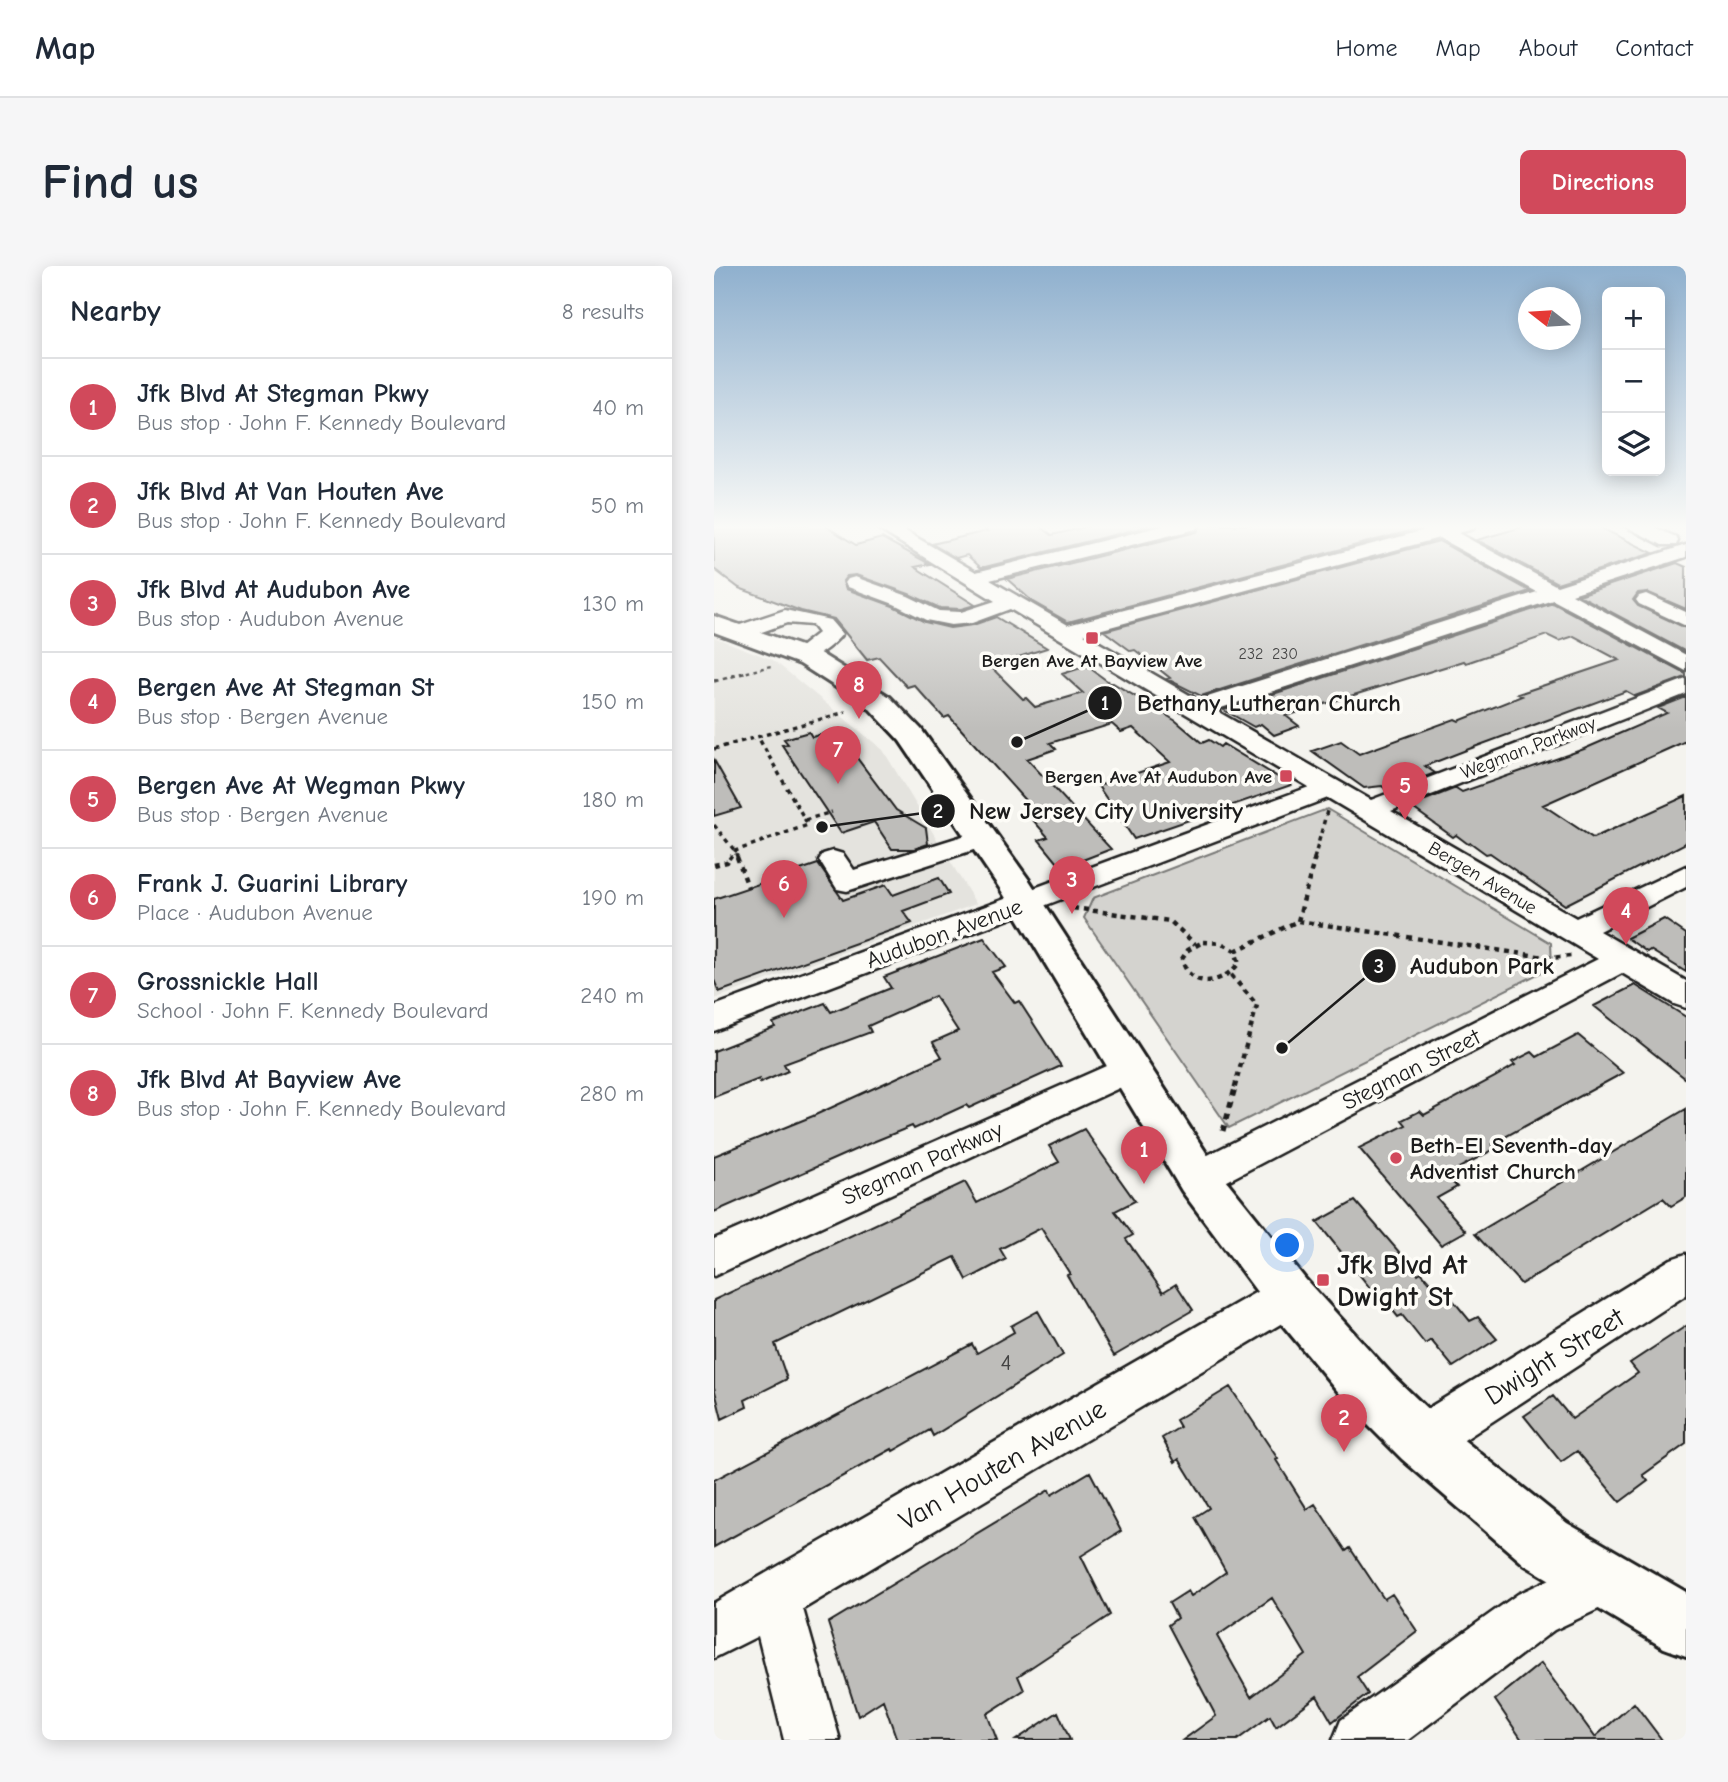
<!DOCTYPE html>
<html lang="en">
<head>
<meta charset="utf-8">
<style>
  :root { --surface:#fff; --page:#f6f6f7; --text:#1f2937; --muted:#747a83; --line:#e0e1e3; --accent:#d1495b }
  body { margin:0; font-family:"Comic Neue",sans-serif; background:var(--page); color:var(--text) }
  .controls { position:absolute; right:21px; top:21px; display:grid; overflow:hidden; border-radius:10px; box-shadow:0 4px 18px #0003 }
  .controls button { width:63px; height:63px; display:grid; place-items:center; padding:0; border:0; border-bottom:2px solid var(--line); background:var(--surface); color:var(--text); font:35px sans-serif }
  .compass { position:absolute; left:804px; top:21px; width:63px; height:63px; border-radius:50%; background:var(--surface); box-shadow:0 4px 18px #0003; rotate:287deg }
  .you { position:absolute; left:574px; top:980px; width:24px; height:24px; margin:-18px; border:5px solid #fff; border-radius:50%; background:#1a73e8; box-shadow:0 0 0 10px #1a73e833 }
  .badge { display:grid; place-items:center; width:46px; height:46px; border-radius:50%; background:var(--accent); color:#fff; font-size:23px; font-weight:700 }
  .pin { position:absolute; translate:-50% -58px; filter:drop-shadow(0 2px 4px #0008) }
  .pin::after { content:''; position:absolute; top:37px; width:24px; height:21px; background:inherit; clip-path:polygon(0 0,100% 0,50% 100%) }
  .list { margin:0; padding:0; list-style:none }
  h2 { display:flex; justify-content:space-between; align-items:center; height:91px; margin:0; padding:0 28px; font-size:30px }
  h2 small { font-size:23px; font-weight:400; color:var(--muted) }
  .list li { display:grid; grid-template-columns:46px 1fr auto; gap:21px; align-items:center; box-sizing:border-box; height:98px; padding:0 28px; border-top:2px solid var(--line) }
  .list b { display:block; font-size:26px; white-space:nowrap }
  .list p { margin:0; font-size:23px; white-space:nowrap; color:var(--muted) }
  .list em { font-size:23px; font-style:normal; color:var(--muted) }
  .icon { flex:none; width:38px; height:38px; fill:none; stroke:currentColor; stroke-width:2; stroke-linecap:round; stroke-linejoin:round }
  .map { position:relative; flex:none; width:972px; height:1474px; overflow:hidden; border-radius:10px }
  header { display:flex; align-items:center; gap:42px; box-sizing:border-box; height:98px; padding:0 35px; background:var(--surface); border-bottom:2px solid var(--line) }
  header strong { font-size:33px }
  nav { display:flex; gap:38px; margin-inline-start:auto; font-size:24px }
  .intro { display:flex; align-items:center; justify-content:space-between; box-sizing:border-box; height:168px; padding:0 42px }
  h1 { margin:0; font-size:49px }
  .button { padding:18px 32px; border-radius:10px; background:var(--accent); color:#fff; font-size:24px; font-weight:700 }
  main { display:flex; gap:42px; padding:0 42px }
  aside { flex:1; background:var(--surface); border-radius:10px; box-shadow:0 4px 18px #0003 }
  .map>svg:first-child { display:block }
</style>
</head>
<body>
<header>
<strong>Map</strong>
<nav><a>Home</a><a>Map</a><a>About</a><a>Contact</a></nav>
</header>
<div class="intro"><h1>Find us</h1><a class="button">Directions</a></div>
<main>
<aside>
<h2>Nearby<small>8 results</small></h2>
<ul class="list">
<li><span class="badge">1</span><div><b>Jfk Blvd At Stegman Pkwy</b><p>Bus stop · John F. Kennedy Boulevard</p></div><em>40 m</em></li>
<li><span class="badge">2</span><div><b>Jfk Blvd At Van Houten Ave</b><p>Bus stop · John F. Kennedy Boulevard</p></div><em>50 m</em></li>
<li><span class="badge">3</span><div><b>Jfk Blvd At Audubon Ave</b><p>Bus stop · Audubon Avenue</p></div><em>130 m</em></li>
<li><span class="badge">4</span><div><b>Bergen Ave At Stegman St</b><p>Bus stop · Bergen Avenue</p></div><em>150 m</em></li>
<li><span class="badge">5</span><div><b>Bergen Ave At Wegman Pkwy</b><p>Bus stop · Bergen Avenue</p></div><em>180 m</em></li>
<li><span class="badge">6</span><div><b>Frank J. Guarini Library</b><p>Place · Audubon Avenue</p></div><em>190 m</em></li>
<li><span class="badge">7</span><div><b>Grossnickle Hall</b><p>School · John F. Kennedy Boulevard</p></div><em>240 m</em></li>
<li><span class="badge">8</span><div><b>Jfk Blvd At Bayview Ave</b><p>Bus stop · John F. Kennedy Boulevard</p></div><em>280 m</em></li>
</ul>
</aside>
<div class="map">
<svg width="972" height="1474" viewBox="0 0 972 1474">
  <rect width="100%" height="100%" fill="#f4f3ee"/>
  <filter id="ink" filterUnits="userSpaceOnUse"><feTurbulence type="fractalNoise" baseFrequency=".0143" numOctaves="2"/><feDisplacementMap in="SourceGraphic" scale="14" xChannelSelector="R" yChannelSelector="G"/><feConvolveMatrix kernelMatrix="1 2 1 2 8 2 1 2 1" color-interpolation-filters="sRGB"/></filter>
  <g filter="url(#ink)">
    <path fill="#e4e3de" d="M 0,371 L 59,394 L 169,484 L 262,638 L 0,733 Z"/>
    <path fill="#d4d3cf" stroke="#787876" stroke-width="2" d="M 613,543 L 837,677 L 838,701 L 515,862 L 370,652 L 379,632 Z"/>
    <path fill="#bebdba" stroke="#1c1c1c" stroke-width="2" fill-rule="evenodd" d="M 0,259 L 110,259 L 142,279 L 168,272 L 216,298 L 201,301 L 261,339 L 247,343 L 226,342 L 195,328 L 142,309 L 133,310 L 129,315 L 132,323 L 179,340 L 211,356 L 236,362 L 259,359 L 282,351 L 333,382 L 276,400 L 309,433 L 312,432 L 321,441 L 369,427 L 348,408 L 373,400 L 396,417 L 399,417 L 462,455 L 488,477 L 495,474 L 506,481 L 509,478 L 577,519 L 420,573 L 384,520 L 456,496 L 419,462 L 407,466 L 398,458 L 336,477 L 342,483 L 313,493 L 397,583 L 348,602 L 325,574 L 334,571 L 319,554 L 327,552 L 235,450 L 230,452 L 200,419 L 193,421 L 165,391 L 153,394 L 120,353 L 87,345 L 25,322 L 0,303 Z
      M 266,259 L 324,259 L 338,269 L 380,259 L 439,259 L 271,301 L 266,301 L 253,289 L 242,292 L 218,278 L 273,265 Z
      M 487,259 L 696,259 L 703,263 L 354,356 L 319,336 L 293,313 L 483,266 Z
      M 815,259 L 881,259 L 939,287 L 843,317 L 763,274 Z
      M 725,275 L 816,325 L 487,430 L 453,413 L 456,412 L 421,384 L 417,385 L 390,365 Z
      M 963,297 L 972,301 L 972,343 L 933,326 L 924,327 L 919,334 L 924,340 L 972,362 L 972,386 L 865,329 Z
      M 839,337 L 972,408 L 972,411 L 921,430 L 912,425 L 755,483 L 711,500 L 721,507 L 674,525 L 668,520 L 650,522 L 598,485 L 627,475 L 645,488 L 741,453 L 745,455 L 808,430 L 804,428 L 905,394 L 860,370 L 845,375 L 833,369 L 752,397 L 750,395 L 572,450 L 585,460 L 560,469 L 547,458 L 540,461 L 510,444 Z
      M 972,431 L 972,475 L 829,539 L 879,572 L 972,530 L 972,577 L 851,639 L 776,587 L 772,588 L 757,577 L 754,578 L 742,569 L 739,571 L 696,540 L 742,522 L 748,526 L 870,483 L 953,447 L 944,442 Z
      M 122,464 L 182,544 L 212,562 L 214,578 L 200,583 L 178,583 L 160,556 L 127,567 L 68,479 L 74,478 L 70,473 L 95,466 L 98,471 Z
      M 0,494 L 27,542 L 0,550 Z
      M 104,598 L 129,634 L 172,619 L 179,629 L 225,612 L 235,628 L 189,645 L 198,657 L 5,726 L 0,714 L 0,633 Z
      M 950,653 L 972,668 L 972,706 L 936,684 L 933,686 L 913,672 Z
      M 270,672 L 292,701 L 278,706 L 301,737 L 305,735 L 347,800 L 255,842 L 252,839 L 200,863 L 198,860 L 154,878 L 0,946 L 0,890 L 99,850 L 228,791 L 219,776 L 244,765 L 221,730 L 154,760 L 157,766 L 70,798 L 74,805 L 46,817 L 45,813 L 0,831 L 0,785 L 61,761 L 59,757 L 111,737 L 117,746 L 177,722 L 170,711 Z
      M 921,719 L 972,751 L 972,813 L 880,740 Z
      M 864,769 L 909,807 L 778,878 L 782,882 L 732,909 L 743,921 L 723,932 L 752,965 L 727,979 L 645,882 L 692,859 L 688,854 L 706,845 L 710,849 L 781,811 L 801,799 L 798,796 L 818,786 L 823,791 Z
      M 972,843 L 972,931 L 957,940 L 949,932 L 807,1018 L 761,968 Z
      M 370,863 L 421,935 L 401,945 L 419,969 L 412,973 L 449,1026 L 462,1018 L 479,1044 L 400,1090 L 353,1009 L 356,1008 L 327,962 L 286,983 L 292,993 L 253,1014 L 241,991 L 61,1078 L 73,1113 L 31,1134 L 33,1141 L 8,1153 L 0,1121 L 0,1034 L 251,916 L 263,937 L 345,896 L 335,880 Z
      M 641,935 L 704,1008 L 707,1006 L 729,1031 L 734,1028 L 756,1055 L 764,1051 L 783,1073 L 739,1101 L 717,1074 L 711,1078 L 688,1049 L 684,1051 L 663,1025 L 660,1027 L 603,956 Z
      M 324,1045 L 349,1089 L 219,1170 L 216,1164 L 179,1185 L 178,1183 L 0,1281 L 0,1214 L 258,1078 L 263,1087 L 300,1066 L 297,1060 Z
      M 972,1060 L 972,1178 L 929,1209 L 934,1215 L 906,1236 L 863,1185 L 847,1196 L 810,1150 L 839,1130 L 858,1153 L 924,1107 L 916,1097 Z
      M 516,1121 L 564,1193 L 562,1194 L 593,1243 L 601,1238 L 632,1285 L 636,1282 L 670,1333 L 678,1328 L 703,1365 L 643,1411 L 654,1428 L 618,1456 L 603,1430 L 562,1461 L 556,1450 L 523,1474 L 469,1474 L 502,1450 L 454,1359 L 463,1352 L 455,1337 L 474,1325 L 477,1330 L 512,1306 L 481,1251 L 495,1242 L 465,1193 L 461,1196 L 448,1172 L 466,1161 L 462,1154 ZM 558,1332 L 592,1389 L 537,1431 L 503,1370 Z
      M 376,1206 L 407,1265 L 367,1290 L 396,1349 L 304,1410 L 310,1424 L 273,1448 L 283,1474 L 183,1474 L 169,1434 L 144,1450 L 114,1357 L 335,1224 L 337,1229 Z
      M 827,1397 L 881,1471 L 920,1437 L 948,1474 L 808,1474 L 781,1434 Z
      M 344,1446 L 356,1474 L 302,1474 Z"/>
    <g fill="none" stroke-linecap="round" stroke-linejoin="round">
      <defs>
        <path id="minor" d="M 158,259 L 181,259 L 262,306 L 452,259 L 485,259 L 482,263 L 276,314 L 354,359 L 711,264 L 710,259 L 762,259 L 759,263 L 744,267 L 843,320 L 972,279 L 972,291 L 858,328 L 972,389 L 972,405 L 839,334 L 501,444 L 657,534 L 972,413 L 972,428 L 677,545 L 862,652 L 972,600 L 972,621 L 885,665 L 972,715 L 972,742 L 960,738 L 908,707 L 498,923 L 484,928 L 470,923 L 465,912 L 470,901 L 884,693 L 614,532 L 0,765 L 0,740 L 595,521 L 296,343 L 258,357 L 237,359 L 212,354 L 180,338 L 134,321 L 131,317 L 134,313 L 141,311 L 194,330 L 225,345 L 247,346 L 281,335 ZM 725,272 L 823,326 L 484,434 L 370,368 Z
          M 909,259 L 935,259 L 962,271 L 964,275 L 962,279 L 948,279 Z
          M 932,328 L 972,346 L 972,360 L 925,338 L 922,334 L 925,330 Z
          M 71,344 L 116,354 L 128,368 C 118,381 95,398 79,394 L 76,389 L 104,367 L 98,359 L 73,357 L 28,373 L 20,371 L 17,366 L 20,361 Z
          M 268,564 L 278,566 L 282,572 L 278,578 L 133,625 L 123,623 L 105,594 L 109,588 L 119,585 L 129,588 L 140,604 Z
          M 417,789 L 429,793 L 435,802 L 429,811 L 0,1010 L 0,973 Z
          M 972,988 L 972,1029 L 724,1191 L 707,1197 L 690,1191 L 684,1174 L 690,1157 L 957,993 Z
          M 575,1011 L 590,1016 L 596,1030 L 590,1044 L 89,1343 L 126,1474 L 70,1474 L 44,1370 L 0,1392 L 0,1337 L 560,1016 Z
          M 892,1287 L 910,1295 L 918,1313 L 910,1331 L 840,1364 L 694,1474 L 619,1474 L 627,1454 L 804,1328 Z"/>
        <path id="major" d="M 0,350 L 104,386 L 176,431 L 207,463 L 315,614 L 500,899 L 592,1014 L 679,1110 L 726,1155 L 853,1257 L 972,1326 L 972,1390 L 950,1382 L 811,1299 L 688,1193 L 641,1146 L 558,1046 L 468,925 L 287,624 L 186,475 L 156,443 L 86,398 L 0,366 Z"/>
      </defs>
      <use href="#minor" stroke="#1c1c1c" stroke-width="5"/>
      <use href="#major" stroke="#1c1c1c" stroke-width="6"/>
      <path stroke="#1c1c1c" stroke-width="2.5" stroke-dasharray="3.5 3.5" stroke-linecap="butt" d="M 26,408 L 57,400"/>
      <path stroke="#1c1c1c" stroke-width="3.5" stroke-dasharray="4.5 4.5" stroke-linecap="butt" d="M 0,415 L 33,406
        M 0,483 L 132,446
        M 91,554 L 118,546
        M 0,559 L 21,585 L 24,593
        M 15,593 L 21,585 L 94,559 L 44,471
        M 600,593 L 613,545"/>
      <path stroke="#1c1c1c" stroke-width="4.5" stroke-dasharray="5 5" stroke-linecap="butt" d="M 23,591 L 34,621
        M 0,599 L 13,596 L 16,591
        M 359,642 L 456,655 L 481,678
        M 584,655 L 601,591
        M 489,676 L 507,677 L 521,685 L 525,697 C 508,719 476,724 468,693 L 474,684 Z
        M 521,685 L 584,655 L 837,692 L 857,690
        M 517,709 L 543,739 L 520,824"/>
      <path stroke="#1c1c1c" stroke-width="5" stroke-dasharray="6 6" stroke-linecap="butt" d="M 509,865 L 521,822"/>
      <use href="#minor" fill="#fdfcf7" fill-rule="evenodd"/>
      <use href="#major" fill="#fdfcf7" fill-rule="evenodd"/>
    </g>
  </g>
  <linearGradient id="sky" x2="0" y2="1"><stop stop-color="#8fb0ce"/><stop offset="0.56" stop-color="#fafaf7"/><stop offset="1" stop-color="#fafaf7" stop-opacity="0"/></linearGradient>
  <rect width="972" height="466" fill="url(#sky)"/>
  <g fill="#d1495b" stroke="#fdfcf7" stroke-width="2.5">
    <rect x="371" y="365" width="14" height="14" rx="3.5"/>
    <rect x="565" y="503" width="14" height="14" rx="3.5"/>
    <circle cx="682" cy="892" r="7"/>
    <rect x="602" y="1007" width="14" height="14" rx="3.5"/>
  </g>
  <g text-anchor="middle" stroke-width="7" stroke-linejoin="round" paint-order="stroke">
    <g font-size="16" fill="#444">
      <text x="537" y="393">232</text>
      <text x="571" y="393">230</text>
    </g>
    <g font-size="19" font-weight="bold" fill="#1c1c1c" stroke="#fdfcf7">
      <text x="378" y="401">Bergen Ave At Bayview Ave</text>
      <text x="558" y="517" text-anchor="end">Bergen Ave At Audubon Ave</text>
    </g>
    <g font-size="19" fill="#1c1c1c" stroke="#fdfcf7">
      <text transform="translate(814 481) rotate(-21)" y="7">Wegman Parkway</text>
      <text transform="translate(769 611) rotate(31)" y="7">Bergen Avenue</text>
    </g>
    <g font-size="23" fill="#1c1c1c" stroke="#fdfcf7">
      <text transform="translate(230 667) rotate(-20)" y="8">Audubon Avenue</text>
      <text transform="translate(697 803) rotate(-27)" y="8">Stegman Street</text>
      <text transform="translate(208 897) rotate(-24)" y="8">Stegman Parkway</text>
    </g>
    <g font-size="23" font-weight="bold" fill="#1c1c1c" stroke="#fdfcf7" text-anchor="start">
      <text x="696" y="887">Beth-El Seventh-day<tspan x="696" dy="26">Adventist Church</tspan></text>
    </g>
    <g font-size="23" fill="#444">
      <text x="292" y="1104">4</text>
    </g>
    <g font-size="28" font-weight="bold" fill="#1c1c1c" stroke="#fdfcf7" text-anchor="start">
      <text x="623" y="1008">Jfk Blvd At<tspan x="623" dy="32">Dwight St</tspan></text>
    </g>
    <g font-size="28" fill="#1c1c1c" stroke="#fdfcf7">
      <text transform="translate(840 1090) rotate(-32)" y="10">Dwight Street</text>
      <text transform="translate(288 1198) rotate(-30)" y="10">Van Houten Avenue</text>
    </g>
  </g>
  <path fill="none" stroke="#1c1c1c" stroke-width="2.5" d="M303 476L391 437M108 561L224 545M568 782L665 700"/>
  <g fill="#1c1c1c" stroke="#fdfcf7" stroke-width="2.5">
    <circle cx="303" cy="476" r="7"/>
    <circle cx="108" cy="561" r="7"/>
    <circle cx="568" cy="782" r="7"/>
    <circle cx="391" cy="437" r="18"/>
    <circle cx="224" cy="545" r="18"/>
    <circle cx="665" cy="700" r="18"/>
  </g>
  <g font-size="21" text-anchor="middle" font-weight="bold" fill="#fff">
    <text x="391" y="444">1</text>
    <text x="224" y="552">2</text>
    <text x="665" y="707">3</text>
  </g>
  <g font-size="24" text-anchor="middle" font-weight="bold" fill="#1c1c1c" stroke="#fdfcf7" stroke-width="7" stroke-linejoin="round" paint-order="stroke">
    <text x="555" y="445">Bethany Lutheran Church</text>
    <text x="392" y="553">New Jersey City University</text>
    <text x="768" y="708">Audubon Park</text>
  </g>
</svg>
<div class="controls">
<button>+</button>
<button>−</button>
<button><svg class="icon" aria-label="layers" viewBox="0 0 24 24"><path d="M12 4l9 5-9 5-9-5zM3 14l9 5 9-5"/></svg></button>
</div>
<svg class="compass" viewBox="-18 -18 36 36"><path d="M0-13l5 13h-10z" fill="#e53935"/><path d="M0 13l5-13h-10z" fill="#747a83"/></svg>
<div class="you"></div>
<div class="pin badge" style="left:430px;top:918px">1</div>
<div class="pin badge" style="left:630px;top:1186px">2</div>
<div class="pin badge" style="left:358px;top:648px">3</div>
<div class="pin badge" style="left:912px;top:679px">4</div>
<div class="pin badge" style="left:691px;top:554px">5</div>
<div class="pin badge" style="left:70px;top:652px">6</div>
<div class="pin badge" style="left:124px;top:518px">7</div>
<div class="pin badge" style="left:145px;top:453px">8</div>
</div>
</main>
</body>
</html>
